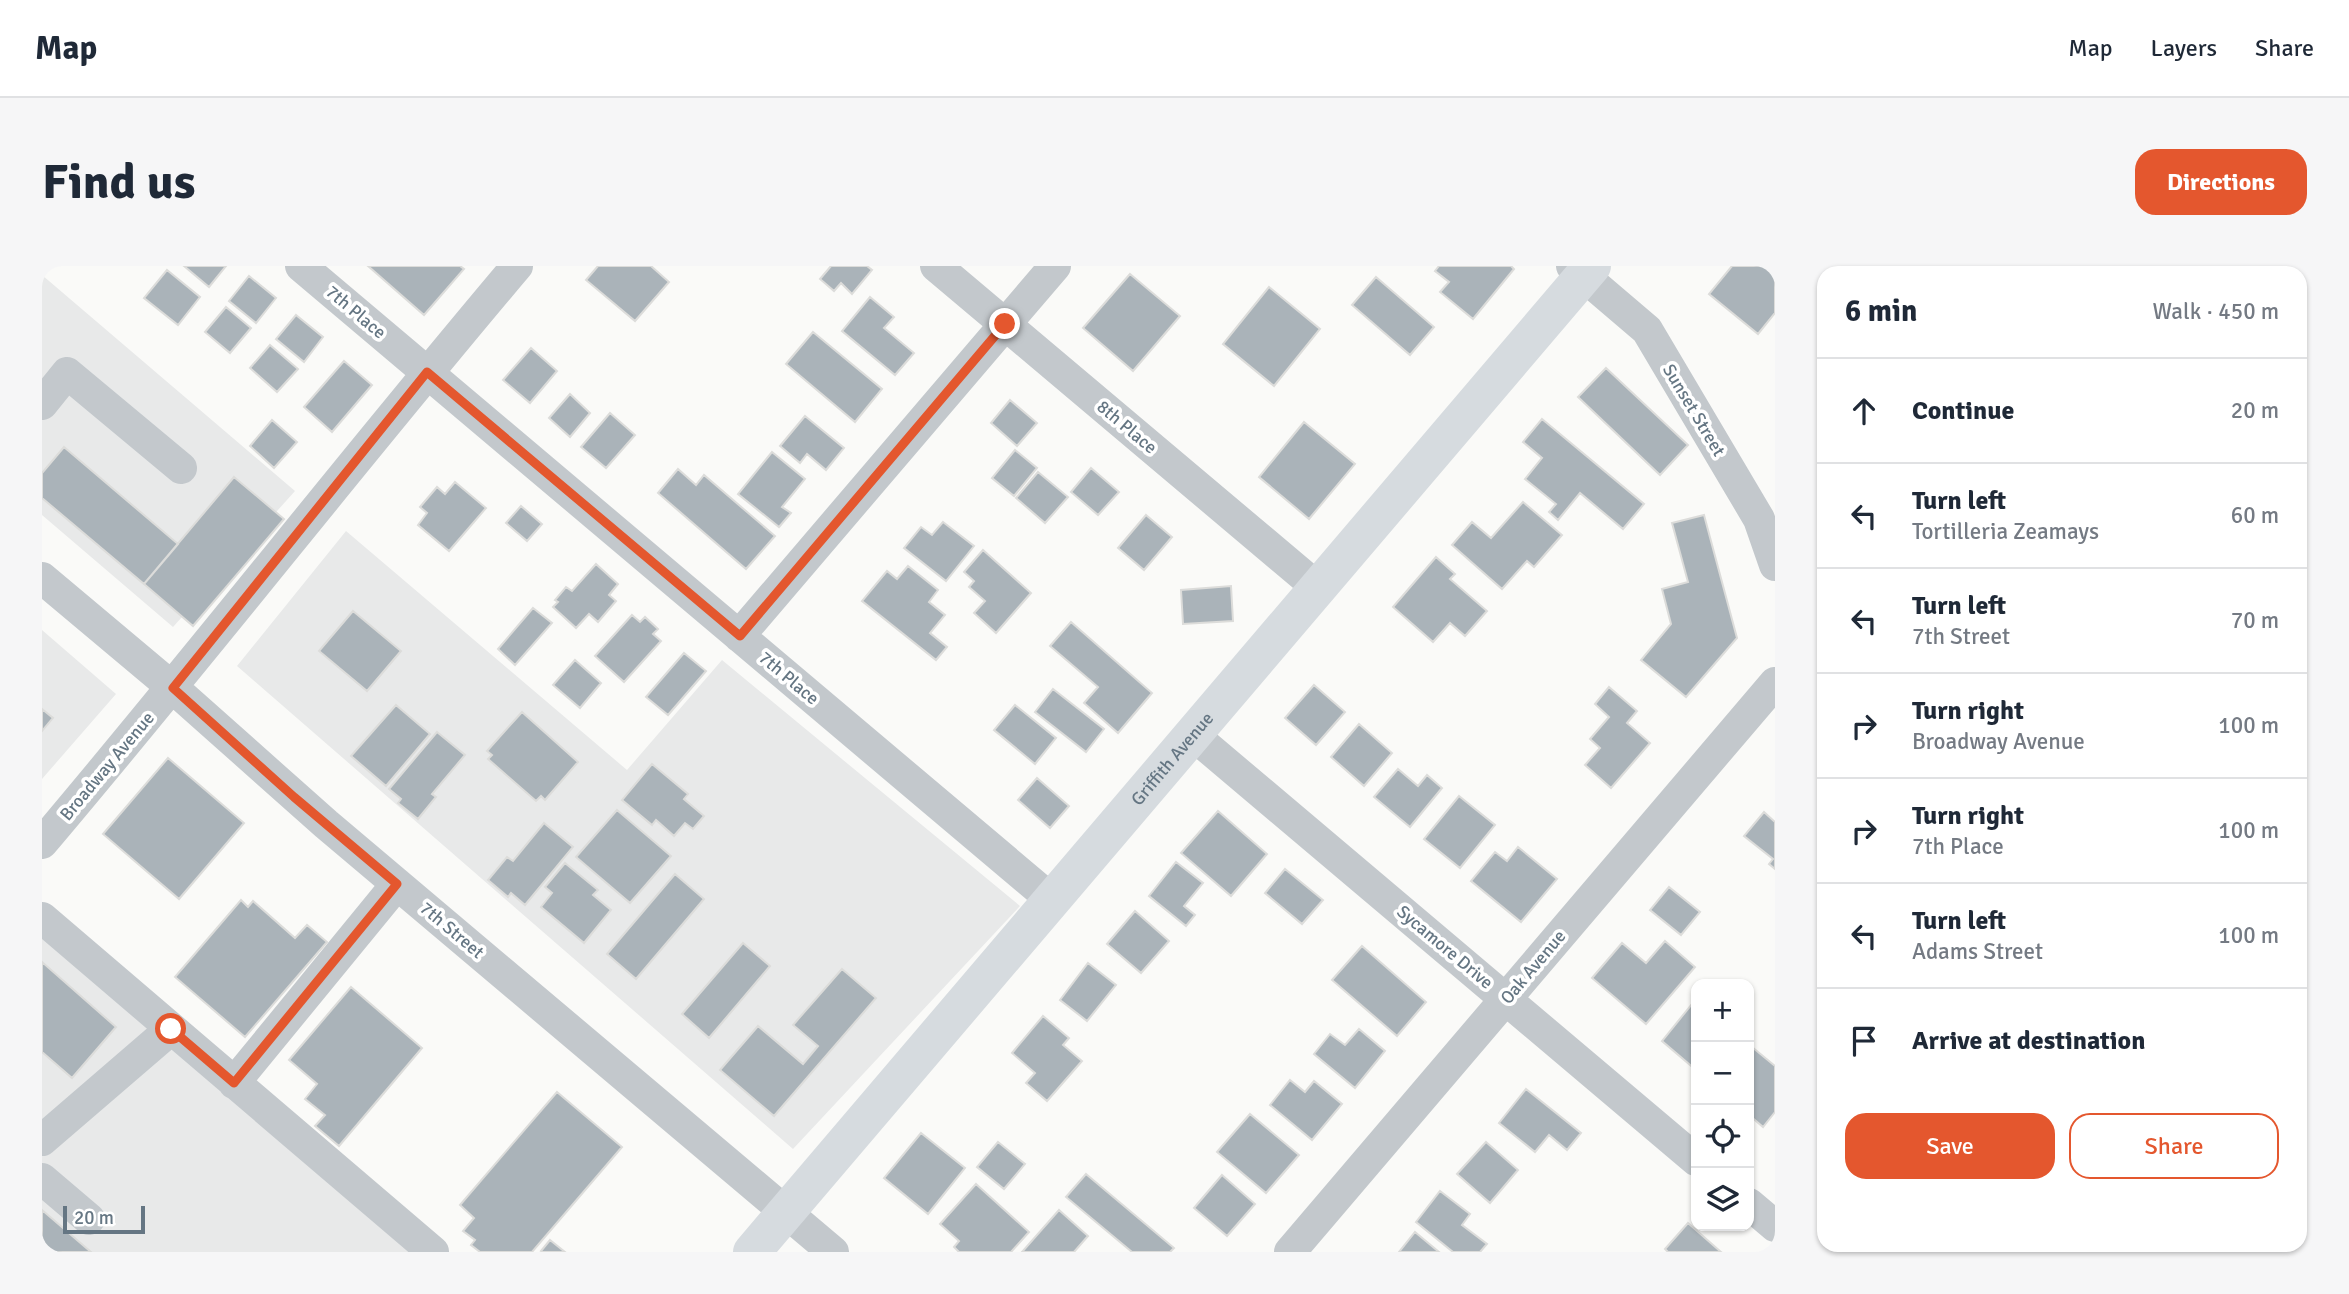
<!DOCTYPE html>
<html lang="en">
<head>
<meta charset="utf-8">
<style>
  :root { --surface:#fff; --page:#f6f6f7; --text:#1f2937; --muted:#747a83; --line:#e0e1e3; --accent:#e4572e }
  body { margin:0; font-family:Signika,sans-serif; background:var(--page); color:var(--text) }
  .controls { position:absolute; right:21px; bottom:21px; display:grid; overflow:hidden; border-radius:14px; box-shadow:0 2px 5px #0004 }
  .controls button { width:63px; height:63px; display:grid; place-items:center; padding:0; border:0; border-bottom:2px solid var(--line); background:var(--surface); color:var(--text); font:35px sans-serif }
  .scale { position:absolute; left:21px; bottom:18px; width:82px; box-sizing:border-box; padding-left:7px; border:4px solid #657683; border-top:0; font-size:19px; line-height:24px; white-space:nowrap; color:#657683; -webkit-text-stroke:5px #fff; paint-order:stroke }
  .stop { position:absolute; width:21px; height:21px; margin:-16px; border:5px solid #e4572e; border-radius:50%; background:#fff }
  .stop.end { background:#e4572e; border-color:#fff; box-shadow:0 2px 7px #0008 }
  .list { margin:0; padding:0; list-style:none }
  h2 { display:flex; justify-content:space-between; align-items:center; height:91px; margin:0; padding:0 28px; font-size:30px }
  h2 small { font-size:23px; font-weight:400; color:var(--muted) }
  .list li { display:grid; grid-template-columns:46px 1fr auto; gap:21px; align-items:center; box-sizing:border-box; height:105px; padding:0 28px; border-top:2px solid var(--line) }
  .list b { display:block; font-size:26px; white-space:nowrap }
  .list p { margin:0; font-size:23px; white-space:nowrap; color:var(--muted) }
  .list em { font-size:23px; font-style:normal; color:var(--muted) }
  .actions { display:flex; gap:14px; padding:21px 28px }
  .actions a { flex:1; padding:16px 0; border:2px solid var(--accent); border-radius:21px; text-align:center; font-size:24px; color:var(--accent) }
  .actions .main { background:var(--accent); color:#fff }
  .icon { flex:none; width:38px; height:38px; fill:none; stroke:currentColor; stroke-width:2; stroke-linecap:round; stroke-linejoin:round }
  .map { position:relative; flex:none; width:1733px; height:986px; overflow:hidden; border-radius:21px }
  header { display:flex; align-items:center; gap:42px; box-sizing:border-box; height:98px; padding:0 35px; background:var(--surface); border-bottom:2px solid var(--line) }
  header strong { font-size:33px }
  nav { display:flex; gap:38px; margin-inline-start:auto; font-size:24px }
  .intro { display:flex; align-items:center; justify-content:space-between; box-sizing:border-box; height:168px; padding:0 42px }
  h1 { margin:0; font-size:49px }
  .button { padding:18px 32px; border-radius:21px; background:var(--accent); color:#fff; font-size:24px; font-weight:700 }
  main { display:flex; gap:42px; padding:0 42px }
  aside { flex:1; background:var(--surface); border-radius:21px; box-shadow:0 2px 5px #0004 }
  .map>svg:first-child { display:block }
</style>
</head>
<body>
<header>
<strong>Map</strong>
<nav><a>Map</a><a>Layers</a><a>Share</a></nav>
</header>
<div class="intro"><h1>Find us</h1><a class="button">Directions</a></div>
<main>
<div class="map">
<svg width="1733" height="986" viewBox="0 0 1733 986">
  <rect width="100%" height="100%" fill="#fafaf8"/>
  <path fill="#e8e9e9" d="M 0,9 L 253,225 L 131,361 L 0,249 Z
    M 304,265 L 585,504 L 680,394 L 978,640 L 751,883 L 195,400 Z
    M 0,364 L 74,428 L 0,513 Z
    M 0,652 L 391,986 L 0,986 Z"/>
  <path fill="#aab3b9" stroke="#dcdcda" stroke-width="2" d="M 142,0 L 184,0 L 167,21 Z
    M 326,0 L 418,0 L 422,3 L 382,49 Z
    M 556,0 L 609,0 L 627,16 L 593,55 L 544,14 Z
    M 789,0 L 825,0 L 830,4 L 810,28 L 799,17 L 792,25 L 778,13 Z
    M 1397,0 L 1469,0 L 1472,3 L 1431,53 L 1398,26 L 1407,16 L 1393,5 Z
    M 1690,0 L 1733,0 L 1733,47 L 1716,68 L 1667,28 Z
    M 125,4 L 158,31 L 136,59 L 102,32 Z
    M 1088,8 L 1138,50 L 1091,105 L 1041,62 Z
    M 207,10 L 234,32 L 214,57 L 187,35 Z
    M 1334,11 L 1392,61 L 1368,89 L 1310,39 Z
    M 1227,21 L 1278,63 L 1232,120 L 1181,78 Z
    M 828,31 L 852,51 L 842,62 L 872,87 L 853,109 L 800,65 Z
    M 184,41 L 209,62 L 188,87 L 163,66 Z
    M 254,49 L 281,71 L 262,96 L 234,73 Z
    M 771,66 L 840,123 L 813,156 L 744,98 Z
    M 228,79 L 256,103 L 235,126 L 208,102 Z
    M 489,82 L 515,105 L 488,137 L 461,114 Z
    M 302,95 L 330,119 L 290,166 L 262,141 Z
    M 1564,102 L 1646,179 L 1618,209 L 1536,131 Z
    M 528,128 L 548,147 L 528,171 L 507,152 Z
    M 968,134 L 995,157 L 975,180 L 949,157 Z
    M 568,147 L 593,169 L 564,202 L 539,181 Z
    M 763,150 L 802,182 L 784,204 L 765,188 L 758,197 L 738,180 Z
    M 1500,153 L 1602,238 L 1581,263 L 1538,227 L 1516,254 L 1507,246 L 1514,238 L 1483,213 L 1500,192 L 1481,176 Z
    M 230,154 L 255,176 L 232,202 L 208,180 Z
    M 1262,156 L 1313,198 L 1267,253 L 1217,211 Z
    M 22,181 L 136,278 L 102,318 L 0,232 L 0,207 Z
    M 973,184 L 995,202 L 972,230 L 950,212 Z
    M 730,186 L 763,213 L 740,241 L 749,247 L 737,261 L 696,228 Z
    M 1049,202 L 1077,226 L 1056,249 L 1029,226 Z
    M 636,203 L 654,219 L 662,209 L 733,270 L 704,303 L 616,227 Z
    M 996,206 L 1026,231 L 1003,257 L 974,232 Z
    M 192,211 L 242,253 L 151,360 L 102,318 Z
    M 413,216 L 444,242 L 407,285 L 376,259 L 385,247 L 378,241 L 395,221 L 403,228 Z
    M 1481,236 L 1520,269 L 1492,301 L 1485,295 L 1460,323 L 1410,279 L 1430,256 L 1449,272 Z
    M 479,240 L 500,258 L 485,275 L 464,257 Z
    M 1104,249 L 1130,271 L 1102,304 L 1076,282 Z
    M 1662,249 L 1695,372 L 1644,431 L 1599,394 L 1629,358 L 1620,323 L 1646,316 L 1630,257 Z
    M 901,256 L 932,280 L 904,315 L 862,282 L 879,261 L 890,269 Z
    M 941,284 L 989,327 L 954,367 L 932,347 L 943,335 L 927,321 L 932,315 L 922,306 Z
    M 1394,291 L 1413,308 L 1408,313 L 1445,345 L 1423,370 L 1408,357 L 1391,376 L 1351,341 Z
    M 554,298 L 576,318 L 567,329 L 574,335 L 556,356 L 547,348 L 534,362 L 511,341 L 516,336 L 513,334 L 524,321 L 530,325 Z
    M 866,300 L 896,324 L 887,336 L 903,349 L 888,367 L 905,381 L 894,394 L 820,335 L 845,305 L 855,313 Z
    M 1189,320 L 1191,355 L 1141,358 L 1139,324 Z
    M 491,342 L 510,357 L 473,399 L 456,383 Z
    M 311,345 L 359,385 L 325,425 L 277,385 Z
    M 590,349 L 598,356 L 603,351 L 616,363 L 611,368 L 619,375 L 582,416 L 553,390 Z
    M 1029,356 L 1110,427 L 1076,467 L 1042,437 L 1056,421 L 1008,380 Z
    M 642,387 L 664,405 L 626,449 L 604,431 Z
    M 533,394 L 559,417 L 538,442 L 511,419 Z
    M 1272,419 L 1303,446 L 1274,479 L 1243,452 Z
    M 1567,421 L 1595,445 L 1585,457 L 1608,477 L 1569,522 L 1543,499 L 1558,482 L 1548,473 L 1567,451 L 1553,438 Z
    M 1011,423 L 1062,463 L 1044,486 L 993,446 Z
    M 354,439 L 388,468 L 344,520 L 309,490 Z
    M 973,439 L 1014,472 L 993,498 L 952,464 Z
    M 0,443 L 11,452 L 0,465 Z
    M 480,446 L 536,496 L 503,534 L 499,530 L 494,535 L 446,493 L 450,489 L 445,485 Z
    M 1317,458 L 1350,487 L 1322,520 L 1289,491 Z
    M 395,466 L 423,489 L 390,528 L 394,531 L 376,553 L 356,537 L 359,533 L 347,523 Z
    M 126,492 L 202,557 L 137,633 L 61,568 Z
    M 610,498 L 646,528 L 642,533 L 662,550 L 651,563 L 643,557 L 632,570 L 614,554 L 610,559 L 580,534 Z
    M 1356,503 L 1376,520 L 1385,509 L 1400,522 L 1368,561 L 1332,531 Z
    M 995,512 L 1027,540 L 1008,562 L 976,534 Z
    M 1417,530 L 1453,559 L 1418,602 L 1382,573 Z
    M 575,544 L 629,590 L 588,637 L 534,591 Z
    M 1176,545 L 1225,588 L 1189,630 L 1139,587 Z
    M 1722,546 L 1733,556 L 1733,603 L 1727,598 L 1731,593 L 1702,570 Z
    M 502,557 L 531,581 L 483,639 L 469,627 L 466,631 L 446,614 L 465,591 L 471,595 Z
    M 1476,581 L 1515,613 L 1479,656 L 1429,615 L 1453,586 L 1465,595 Z
    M 1134,596 L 1161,617 L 1142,640 L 1153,649 L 1144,660 L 1107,630 Z
    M 523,597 L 556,624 L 551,629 L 569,644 L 542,677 L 499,641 L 510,627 L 503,621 Z
    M 1243,603 L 1281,634 L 1260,658 L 1223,627 Z
    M 633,608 L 662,633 L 594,713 L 565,688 Z
    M 1627,621 L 1658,646 L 1639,669 L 1608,644 Z
    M 199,634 L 206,641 L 211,635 L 253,672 L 265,659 L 285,676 L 203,771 L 133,711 Z
    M 1093,645 L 1127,675 L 1099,707 L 1065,678 Z
    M 1623,675 L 1653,701 L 1604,758 L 1550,712 L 1580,677 L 1604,697 Z
    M 701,677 L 728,700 L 667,772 L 640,748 Z
    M 1320,680 L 1384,736 L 1355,770 L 1290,714 Z
    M 0,696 L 74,761 L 30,812 L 0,786 Z
    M 1046,697 L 1074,719 L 1045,755 L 1018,734 Z
    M 800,703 L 834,732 L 732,850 L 678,804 L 716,760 L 761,798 L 776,780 L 751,759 Z
    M 309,721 L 380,782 L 297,880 L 273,860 L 283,849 L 263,833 L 275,818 L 247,794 Z
    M 1654,733 L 1654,804 L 1620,775 Z
    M 1001,750 L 1027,772 L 1021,779 L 1040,795 L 1005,835 L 984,817 L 993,807 L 970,787 Z
    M 1317,763 L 1343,785 L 1313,822 L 1272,788 L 1288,768 L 1303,779 Z
    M 1710,781 L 1733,800 L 1733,846 L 1721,861 L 1707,849 L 1707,785 Z
    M 1248,814 L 1263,826 L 1272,815 L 1300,838 L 1270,874 L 1228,839 Z
    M 1484,823 L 1539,867 L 1525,884 L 1507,869 L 1493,886 L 1457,857 Z
    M 515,826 L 580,881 L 490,986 L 438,986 L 429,979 L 433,974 L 421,965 L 432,952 L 418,939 Z
    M 1208,848 L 1257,889 L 1224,927 L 1175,886 Z
    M 879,867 L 923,902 L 886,948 L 842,912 Z
    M 956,876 L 983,898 L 962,923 L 935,901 Z
    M 1444,876 L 1476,904 L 1448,937 L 1415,908 Z
    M 1044,908 L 1132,982 L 1128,986 L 1090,986 L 1024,931 Z
    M 1180,909 L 1213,938 L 1185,970 L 1152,942 Z
    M 934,918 L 987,966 L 969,986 L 917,986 L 912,981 L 917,975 L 898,958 Z
    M 1398,925 L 1428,948 L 1420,959 L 1445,978 L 1438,986 L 1411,986 L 1374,956 Z
    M 0,944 L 49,986 L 0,986 Z
    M 1017,944 L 1046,970 L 1032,986 L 980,986 Z
    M 1646,957 L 1679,986 L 1626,986 L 1623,983 Z
    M 1373,966 L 1397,986 L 1357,986 Z
    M 508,974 L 523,986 L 501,986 L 499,985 Z"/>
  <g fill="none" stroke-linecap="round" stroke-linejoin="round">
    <path stroke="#c3c8cc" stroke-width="32" d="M 259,0 L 1010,634
      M 894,0 L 1276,322
      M 1530,0 L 1605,64 L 1717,253 L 1733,299
      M 0,138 L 25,107 L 139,202
      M 0,312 L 131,422 L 284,558 L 791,986
      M 697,370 L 1013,0
      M 1151,469 L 1654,894
      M 0,577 C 161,387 314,190 475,0
      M 0,652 L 391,986
      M 192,817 L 355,618
      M 0,874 L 129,763
      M 0,913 L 47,953
      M 1707,938 L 1733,960
      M 1248,986 L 1733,417"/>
    <path stroke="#d6dbdf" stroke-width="38" id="s1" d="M 710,986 L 1550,0"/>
  </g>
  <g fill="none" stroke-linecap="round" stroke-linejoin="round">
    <path stroke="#e4572e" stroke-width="9" d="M 129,763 L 192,817 L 355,618 L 252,531 L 131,422 L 385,106 L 698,370 L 963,58"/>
  </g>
  <g text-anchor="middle" stroke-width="7" stroke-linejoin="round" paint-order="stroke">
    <g font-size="18" fill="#657683" stroke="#fff">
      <text transform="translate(314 46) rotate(40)" y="6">7th Place</text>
      <text transform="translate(1652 144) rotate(59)" y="6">Sunset Street</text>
      <text transform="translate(1085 161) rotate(40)" y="6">8th Place</text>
      <text transform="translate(747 412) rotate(40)" y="6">7th Place</text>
      <text dy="6" stroke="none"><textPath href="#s1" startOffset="648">Griffith Avenue</textPath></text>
      <text transform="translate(65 500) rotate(-50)" y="6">Broadway Avenue</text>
      <text transform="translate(410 664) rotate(40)" y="6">7th Street</text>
      <text transform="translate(1403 681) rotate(40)" y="6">Sycamore Drive</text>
      <text transform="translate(1491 701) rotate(-50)" y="6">Oak Avenue</text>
    </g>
  </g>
</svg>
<div class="controls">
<button>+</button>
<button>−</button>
<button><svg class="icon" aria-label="locate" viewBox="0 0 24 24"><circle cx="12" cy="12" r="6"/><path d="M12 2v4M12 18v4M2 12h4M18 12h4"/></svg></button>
<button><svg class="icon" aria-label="layers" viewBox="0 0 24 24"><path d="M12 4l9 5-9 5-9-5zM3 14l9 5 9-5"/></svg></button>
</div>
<div class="scale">20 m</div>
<div class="stop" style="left:129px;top:763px"></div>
<div class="stop end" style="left:963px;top:58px"></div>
</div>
<aside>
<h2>6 min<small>Walk · 450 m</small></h2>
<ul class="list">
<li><svg class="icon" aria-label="ahead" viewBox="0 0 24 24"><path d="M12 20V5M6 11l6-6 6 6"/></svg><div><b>Continue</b></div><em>20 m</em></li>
<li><svg class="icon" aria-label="left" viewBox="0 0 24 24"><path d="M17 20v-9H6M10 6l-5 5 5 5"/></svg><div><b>Turn left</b><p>Tortilleria Zeamays</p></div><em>60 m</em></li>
<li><svg class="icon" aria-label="left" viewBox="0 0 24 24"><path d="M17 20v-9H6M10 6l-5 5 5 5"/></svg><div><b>Turn left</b><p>7th Street</p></div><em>70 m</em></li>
<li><svg class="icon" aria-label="right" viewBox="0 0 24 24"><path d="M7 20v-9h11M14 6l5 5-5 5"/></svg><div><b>Turn right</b><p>Broadway Avenue</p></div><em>100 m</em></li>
<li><svg class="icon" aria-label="right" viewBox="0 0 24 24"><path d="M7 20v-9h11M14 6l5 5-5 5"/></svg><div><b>Turn right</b><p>7th Place</p></div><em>100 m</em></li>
<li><svg class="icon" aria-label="left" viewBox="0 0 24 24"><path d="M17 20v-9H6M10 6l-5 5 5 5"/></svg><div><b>Turn left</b><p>Adams Street</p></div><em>100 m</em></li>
<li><svg class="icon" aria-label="arrive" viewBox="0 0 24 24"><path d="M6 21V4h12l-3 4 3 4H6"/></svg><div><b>Arrive at destination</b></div></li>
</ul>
<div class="actions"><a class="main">Save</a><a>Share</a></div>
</aside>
</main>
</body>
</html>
